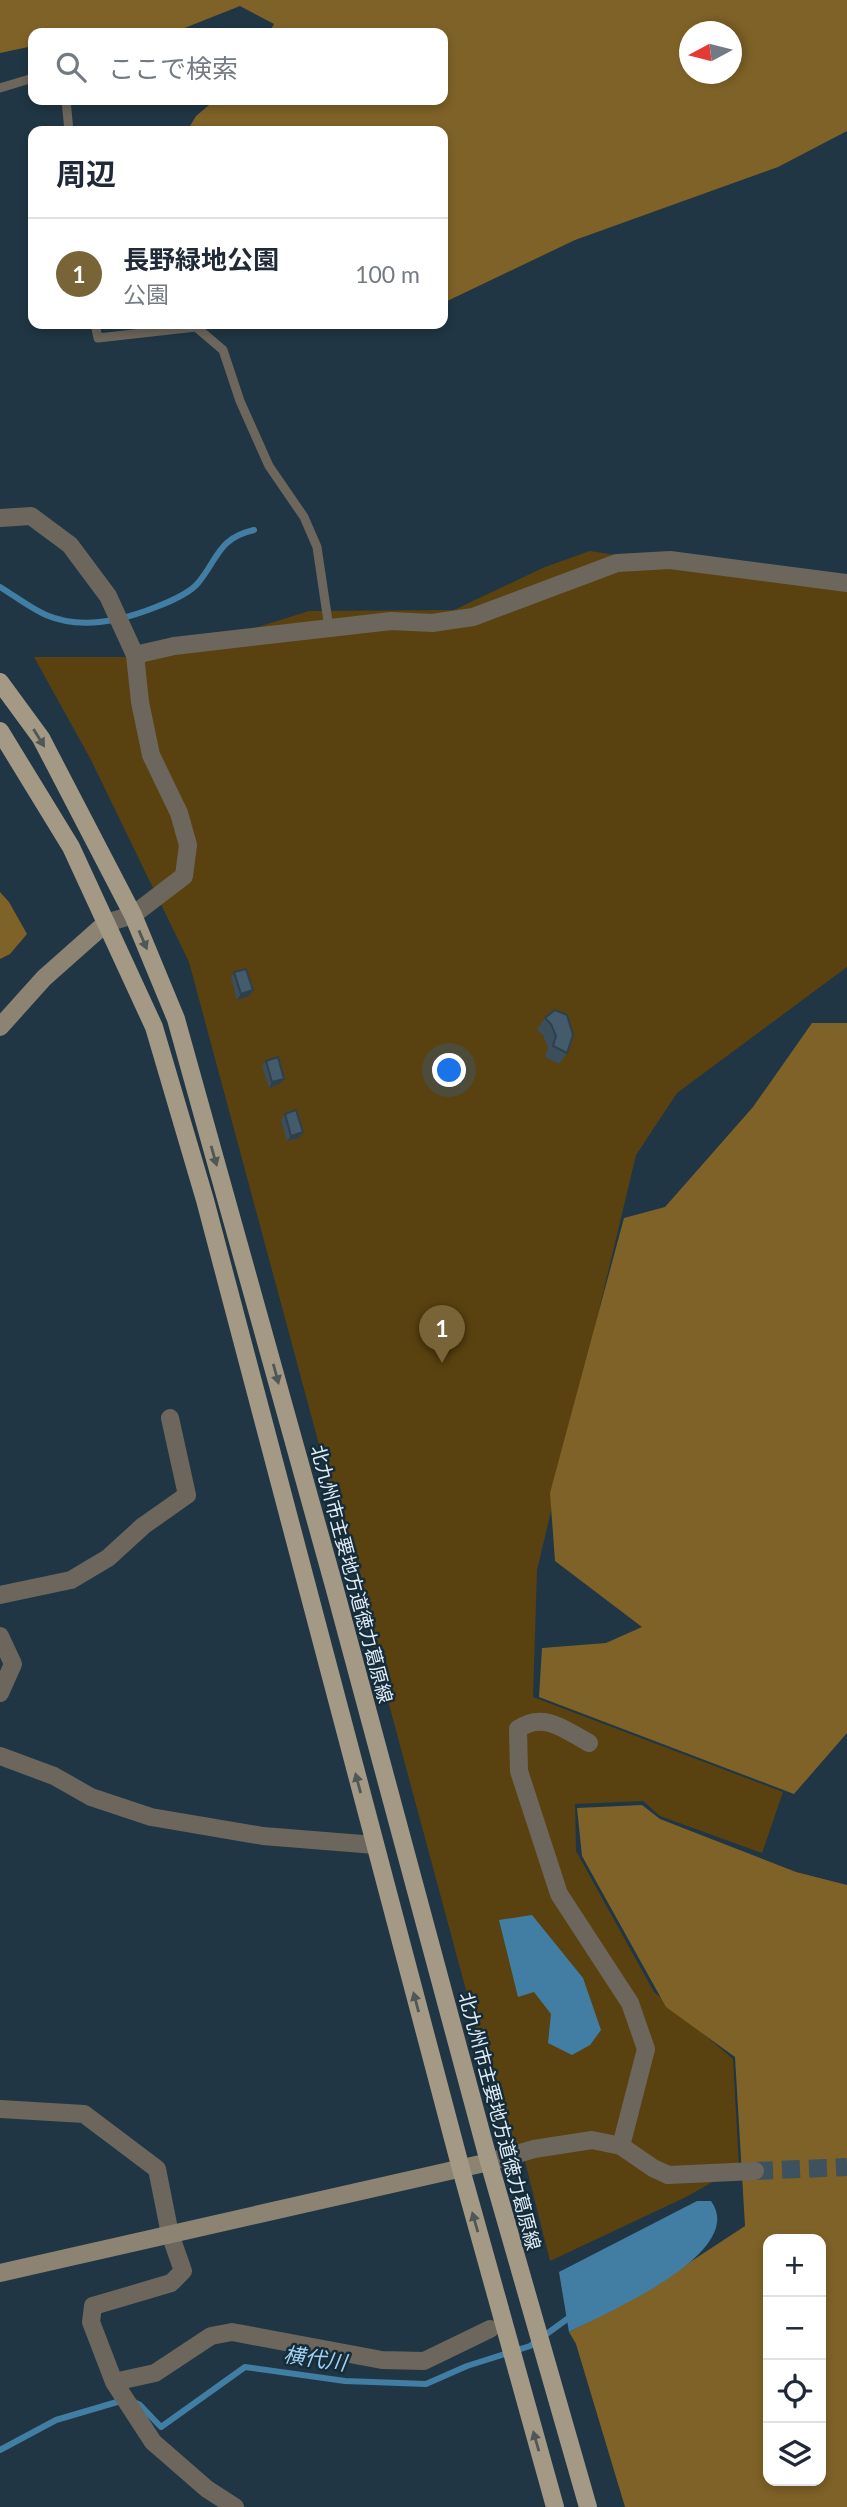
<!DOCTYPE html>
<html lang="ja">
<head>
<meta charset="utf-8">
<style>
  :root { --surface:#fff; --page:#f2f2f3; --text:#1f2937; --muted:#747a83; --line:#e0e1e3; --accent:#786436 }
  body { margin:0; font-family:Lato,"Noto Sans JP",sans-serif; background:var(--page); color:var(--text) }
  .controls { position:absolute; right:21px; bottom:21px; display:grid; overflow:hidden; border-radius:14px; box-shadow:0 4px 10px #0003 }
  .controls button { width:63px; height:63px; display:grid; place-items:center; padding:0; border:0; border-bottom:2px solid var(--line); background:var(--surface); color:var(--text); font:35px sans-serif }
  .compass { position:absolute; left:679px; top:21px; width:63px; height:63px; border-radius:50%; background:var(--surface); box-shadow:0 4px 10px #0003; rotate:263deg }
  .you { position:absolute; left:450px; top:1071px; width:24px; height:24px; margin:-18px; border:5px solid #fff; border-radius:50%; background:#1a73e8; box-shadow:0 0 0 10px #1a73e833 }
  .badge { display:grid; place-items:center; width:46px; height:46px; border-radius:50%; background:var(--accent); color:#fff; font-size:23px; font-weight:700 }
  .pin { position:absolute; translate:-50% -58px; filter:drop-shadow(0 2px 4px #0008) }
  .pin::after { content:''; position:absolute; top:37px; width:24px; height:21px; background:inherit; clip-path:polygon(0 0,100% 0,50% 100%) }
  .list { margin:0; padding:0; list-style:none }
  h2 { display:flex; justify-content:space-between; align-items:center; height:91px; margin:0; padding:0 28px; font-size:30px }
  h2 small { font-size:23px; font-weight:400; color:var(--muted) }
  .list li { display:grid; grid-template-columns:46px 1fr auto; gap:21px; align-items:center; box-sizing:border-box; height:112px; padding:0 28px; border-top:2px solid var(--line) }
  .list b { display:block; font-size:26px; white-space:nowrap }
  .list p { margin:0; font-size:23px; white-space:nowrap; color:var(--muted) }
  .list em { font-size:23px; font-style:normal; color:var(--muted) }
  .icon { flex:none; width:38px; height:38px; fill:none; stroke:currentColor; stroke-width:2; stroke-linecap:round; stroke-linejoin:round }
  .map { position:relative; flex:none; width:847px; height:2507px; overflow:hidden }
  .search { position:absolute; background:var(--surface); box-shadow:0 4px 10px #0003; left:28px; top:28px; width:420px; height:77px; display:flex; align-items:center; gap:18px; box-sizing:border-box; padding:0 24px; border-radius:14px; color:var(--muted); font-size:26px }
  .panel { position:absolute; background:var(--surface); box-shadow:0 4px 10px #0003; left:28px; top:126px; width:420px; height:203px; border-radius:14px }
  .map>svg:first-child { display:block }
</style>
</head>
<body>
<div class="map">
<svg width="847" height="2507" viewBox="0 0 847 2507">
  <rect width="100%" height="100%" fill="#203644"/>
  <path fill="#5a4210" d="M 590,551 L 847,591 L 847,967 L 677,1093 L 636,1155 L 537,1570 L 533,1697 L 783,1792 L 762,1853 L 660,1816 L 643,1801 L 575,1804 L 576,1851 L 654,1992 L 733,2059 L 739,2167 L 686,2197 L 550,2261 L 521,2145 L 508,2146 L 189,962 L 90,758 L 34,657 L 162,657 L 309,611 L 454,610 L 545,567 Z"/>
  <path fill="#7f6227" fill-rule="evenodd" d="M 0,0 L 847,0 L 847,131 L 778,167 L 575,240 L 443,303 L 443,131 L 187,131 L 196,116 L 215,100 L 443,100 L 443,33 L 269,33 L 274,24 L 240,6 L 172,33 L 33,33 L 33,46 L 0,53 ZM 690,32 L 732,32 L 732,74 L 690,74 Z
    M 0,892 L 9,902 L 27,934 L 10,954 L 0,959 Z
    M 812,1023 L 847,1023 L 847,1733 L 794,1794 L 539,1697 L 542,1648 L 606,1643 L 642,1627 L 555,1561 L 550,1493 L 624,1218 L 665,1207 L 753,1107 Z
    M 642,1805 L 660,1819 L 796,1872 L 847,1885 L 847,2507 L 625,2507 L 576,2344 L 569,2332 L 643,2293 L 745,2226 L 735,2057 L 666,2007 L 582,1856 L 577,1808 ZM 768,2239 L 821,2239 L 821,2481 L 768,2481 Z"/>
  <path fill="#427ea3" d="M 532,1915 L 583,1978 L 601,2030 L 590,2045 L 572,2055 L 548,2043 L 551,2014 L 534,1992 L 518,1997 L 499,1920 Z
    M 697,2201 L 711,2201 C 749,2253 603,2314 569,2332 L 559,2272 Z"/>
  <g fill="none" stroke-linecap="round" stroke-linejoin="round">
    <path stroke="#427ea3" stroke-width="6" d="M 0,587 C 15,596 30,608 46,615 C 81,630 121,621 156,607 C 169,602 189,594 198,583 C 218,559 218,538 254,530
      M 134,2402 L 140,2405 L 161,2427 L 245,2367 L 345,2381 L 426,2384 L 467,2366 L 530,2346 L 574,2314
      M 0,2450 L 56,2420 L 124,2400"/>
    <path stroke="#3d515f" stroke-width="18" stroke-dasharray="18 9" stroke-linecap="butt" d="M 755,2171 L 847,2167"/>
    <path stroke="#6c665c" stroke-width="9" d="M 0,88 L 33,78
      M 66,100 L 69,131
      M 95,324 L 98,338 L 196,327 L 223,350 L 240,401 L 269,466 L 304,517 L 317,547 L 329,628"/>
    <path stroke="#6c665c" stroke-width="18" d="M 0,518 L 31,516 L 70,545 L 108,596 L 135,655 L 140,702 L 151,755 L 179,813 L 188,845 L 184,876 L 133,915 L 106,923
      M 135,655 L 174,646 L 391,621 L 432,623 L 473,617 L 617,563 L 670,560 L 847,583
      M 0,1595 L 71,1580 L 108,1558 L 143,1526 L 187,1495 L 170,1418
      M 0,1636 L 13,1664 L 0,1693
      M 589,1743 C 565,1730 544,1711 518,1729 L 519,1771 L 559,1894 L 630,2003 L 646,2049 L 621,2146
      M 0,1756 L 54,1776 L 91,1797 L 151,1817 L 263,1836 L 375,1845
      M 0,2109 L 84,2114 L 157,2169 L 170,2234 L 183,2271 L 171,2283 L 93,2306 L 91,2322 L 114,2382 L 153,2442 L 207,2489 L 235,2507
      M 489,2162 L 534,2149 L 592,2140 L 621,2146 L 653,2168 L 668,2175 L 755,2171
      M 114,2382 L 155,2373 L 211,2336 L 232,2332 L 382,2360 L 424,2361 L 490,2329"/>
    <path stroke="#8c8373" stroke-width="18" d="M 0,1027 L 44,978 L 106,923
      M 0,2273 L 489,2162"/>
    <path stroke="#a49984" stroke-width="18" d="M 0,682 L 41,738 L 133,915 L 176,1019 L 334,1586 L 489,2162 L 588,2507
      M 0,731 L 71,847 L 154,1027 L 205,1200 L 461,2169 L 555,2507"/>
  </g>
  <path fill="#3a4e5b" d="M 234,972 L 249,996 L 237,1000 L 231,978 Z
    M 567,1015 L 567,1053 L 559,1064 L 545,1057 L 548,1048 L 543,1035 L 537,1029 L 545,1018 Z
    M 266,1061 L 284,1079 L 280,1084 L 269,1088 L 262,1066 Z
    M 285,1114 L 299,1138 L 287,1141 L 281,1120 Z"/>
  <path fill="#2f404a" d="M 253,990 L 249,996 L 237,1000 L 241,994 Z
    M 284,1079 L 280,1084 L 269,1088 L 272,1082 Z
    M 303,1132 L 299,1138 L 287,1141 L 291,1136 Z"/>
  <path fill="#435b6a" stroke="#2f404a" stroke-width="2" d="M 246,969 L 253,990 L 241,994 L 234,972 Z
    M 555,1010 L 567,1015 L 573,1035 L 567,1053 L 553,1046 L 556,1036 L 551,1024 L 545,1018 Z
    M 278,1057 L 284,1079 L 272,1082 L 266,1061 Z
    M 296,1110 L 303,1132 L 291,1136 L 285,1114 Z"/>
  <defs><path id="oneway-solid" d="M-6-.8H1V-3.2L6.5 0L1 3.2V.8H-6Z" transform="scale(1.75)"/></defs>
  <g fill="#4f5857">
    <use href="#oneway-solid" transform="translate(39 738) rotate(58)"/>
    <use href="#oneway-solid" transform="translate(143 940) rotate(67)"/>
    <use href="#oneway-solid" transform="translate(214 1156) rotate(74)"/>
    <use href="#oneway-solid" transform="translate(276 1374) rotate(75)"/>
    <use href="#oneway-solid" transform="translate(358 1783) rotate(-105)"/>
    <use href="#oneway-solid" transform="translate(416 2002) rotate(-105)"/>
    <use href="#oneway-solid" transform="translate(475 2222) rotate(-106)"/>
    <use href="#oneway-solid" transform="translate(536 2441) rotate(-106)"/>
  </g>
  <g text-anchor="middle" stroke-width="5" stroke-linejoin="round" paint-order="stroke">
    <g font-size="19" fill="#e0edf7" stroke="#162c39">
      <text transform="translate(352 1574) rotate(75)" y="7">北九州市主要地方道徳力葛原線</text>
      <text transform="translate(500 2121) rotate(75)" y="7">北九州市主要地方道徳力葛原線</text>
    </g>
    <g font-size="21" font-style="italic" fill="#a0d1f2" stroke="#162c39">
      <text transform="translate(315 2359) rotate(8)" y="7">横代川</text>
    </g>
  </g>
</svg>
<div class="controls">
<button>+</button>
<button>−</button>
<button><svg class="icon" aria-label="locate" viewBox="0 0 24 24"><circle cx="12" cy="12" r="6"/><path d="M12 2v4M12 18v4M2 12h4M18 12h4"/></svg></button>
<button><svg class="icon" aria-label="layers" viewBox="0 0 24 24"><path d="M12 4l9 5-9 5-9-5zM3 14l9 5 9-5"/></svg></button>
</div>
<svg class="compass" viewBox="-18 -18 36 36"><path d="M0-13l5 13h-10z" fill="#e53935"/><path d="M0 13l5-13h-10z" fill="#747a83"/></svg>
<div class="you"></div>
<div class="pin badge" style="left:442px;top:1363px">1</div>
<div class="search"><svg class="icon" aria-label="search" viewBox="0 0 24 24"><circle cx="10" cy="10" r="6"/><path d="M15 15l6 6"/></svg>ここで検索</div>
<section class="panel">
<h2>周辺<small></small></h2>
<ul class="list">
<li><span class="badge">1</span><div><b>長野緑地公園</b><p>公園</p></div><em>100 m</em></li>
</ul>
</section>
</div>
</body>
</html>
